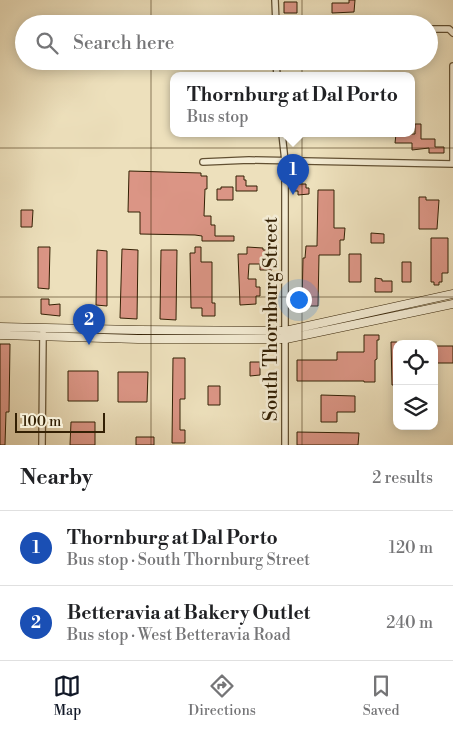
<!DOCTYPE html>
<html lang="en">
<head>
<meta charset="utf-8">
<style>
  :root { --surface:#fff; --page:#f2f2f2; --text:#202124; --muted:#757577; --line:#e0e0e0; --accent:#111827 }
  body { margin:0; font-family:"Libre Bodoni",serif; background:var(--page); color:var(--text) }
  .controls { position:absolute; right:15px; bottom:15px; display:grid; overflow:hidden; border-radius:10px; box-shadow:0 2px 12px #0003 }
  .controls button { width:45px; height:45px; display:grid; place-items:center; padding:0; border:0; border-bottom:1px solid var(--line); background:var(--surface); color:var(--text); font:25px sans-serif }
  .scale { position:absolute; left:15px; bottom:12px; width:90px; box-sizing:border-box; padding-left:5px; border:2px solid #332004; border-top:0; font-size:14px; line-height:18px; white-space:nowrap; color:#332004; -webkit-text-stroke:4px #f3ebd3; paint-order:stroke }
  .you { position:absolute; left:298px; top:299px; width:18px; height:18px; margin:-12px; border:4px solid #fff; border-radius:50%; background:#1a73e8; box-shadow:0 0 0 8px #1a73e833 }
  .badge { display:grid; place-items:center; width:32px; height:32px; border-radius:50%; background:var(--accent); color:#fff; font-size:16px; font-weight:700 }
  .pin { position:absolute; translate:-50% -41px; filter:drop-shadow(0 1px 2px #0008) }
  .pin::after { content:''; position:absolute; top:26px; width:18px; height:15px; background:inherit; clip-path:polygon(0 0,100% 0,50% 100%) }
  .popup { position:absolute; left:170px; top:72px; width:245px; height:65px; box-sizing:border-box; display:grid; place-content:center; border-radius:10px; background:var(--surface); filter:drop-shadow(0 1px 4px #0005); font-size:16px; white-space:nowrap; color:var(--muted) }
  .popup b { font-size:19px; color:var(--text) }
  .popup::after { content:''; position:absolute; left:50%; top:100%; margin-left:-10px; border:10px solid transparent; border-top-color:var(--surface) }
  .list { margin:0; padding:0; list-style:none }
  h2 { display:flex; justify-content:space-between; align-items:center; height:65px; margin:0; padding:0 20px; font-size:21px }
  h2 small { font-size:16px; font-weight:400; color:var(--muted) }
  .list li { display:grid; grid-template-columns:32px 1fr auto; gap:15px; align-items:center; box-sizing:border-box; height:75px; padding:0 20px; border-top:1px solid var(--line) }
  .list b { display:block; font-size:19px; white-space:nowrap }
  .list p { margin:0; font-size:16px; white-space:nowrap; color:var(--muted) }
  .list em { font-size:16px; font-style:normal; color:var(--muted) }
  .icon { flex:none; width:28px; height:28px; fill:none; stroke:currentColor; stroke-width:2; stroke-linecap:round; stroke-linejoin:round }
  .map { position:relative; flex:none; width:453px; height:445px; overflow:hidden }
  .search { position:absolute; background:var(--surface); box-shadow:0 2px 12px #0003; left:15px; right:15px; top:15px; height:55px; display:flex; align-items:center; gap:12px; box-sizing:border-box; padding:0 18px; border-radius:28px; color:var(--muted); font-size:19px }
  .sheet { height:215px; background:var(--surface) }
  nav { display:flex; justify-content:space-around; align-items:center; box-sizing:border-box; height:70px; border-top:1px solid var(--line); background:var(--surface); font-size:14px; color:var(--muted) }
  nav a { display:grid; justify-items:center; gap:2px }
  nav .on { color:var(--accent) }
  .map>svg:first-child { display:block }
</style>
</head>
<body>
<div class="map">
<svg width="453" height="445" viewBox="0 0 453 445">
  <rect width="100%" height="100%" fill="#ede0bc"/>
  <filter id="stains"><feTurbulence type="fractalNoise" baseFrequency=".004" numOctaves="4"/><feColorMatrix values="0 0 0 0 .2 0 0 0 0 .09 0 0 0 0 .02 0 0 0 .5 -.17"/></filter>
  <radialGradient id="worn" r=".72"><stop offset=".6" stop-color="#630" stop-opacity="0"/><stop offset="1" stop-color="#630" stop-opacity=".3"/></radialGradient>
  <path fill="#db9585" stroke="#332004" d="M 349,0 L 355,0 L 354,12 L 332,13 L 332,3 L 349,3 Z
    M 284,2 L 297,2 L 297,13 L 284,13 Z
    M 415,124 L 421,124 L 421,139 L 435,139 L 435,147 L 444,147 L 444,153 L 429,153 L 429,148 L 412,150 L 412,143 L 395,143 L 396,134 L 415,134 Z
    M 129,171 L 201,173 L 201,176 L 207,176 L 207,189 L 205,189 L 204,216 L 211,216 L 211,225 L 215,225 L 215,236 L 234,236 L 234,241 L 202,241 L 202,236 L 195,235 L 140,234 L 140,212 L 128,212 Z
    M 236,176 L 244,176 L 244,180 L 246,180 L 246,186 L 257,186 L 257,191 L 236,191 Z
    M 295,184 L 306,184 L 306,188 L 309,188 L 309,194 L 298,195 L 298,191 L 295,191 Z
    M 221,187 L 233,187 L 233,200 L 217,200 L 217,189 L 221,189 Z
    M 318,190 L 334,190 L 334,228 L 345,228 L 344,240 L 340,240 L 340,255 L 319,255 L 318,306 L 302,306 L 303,258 L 305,258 L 306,246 L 317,246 Z
    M 419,197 L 426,197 L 426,200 L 439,200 L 437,229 L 419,229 Z
    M 21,210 L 33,210 L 32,227 L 21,227 Z
    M 371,233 L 384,234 L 384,243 L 371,243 Z
    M 431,238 L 448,238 L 448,273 L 442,273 L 442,282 L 439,282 L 439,285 L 434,285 L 434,282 L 431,282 Z
    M 38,247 L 50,247 L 49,289 L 38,288 Z
    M 195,247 L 201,247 L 201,262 L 212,262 L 212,303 L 215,303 L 215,316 L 202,316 L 202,308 L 191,308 L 190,253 L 195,253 Z
    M 247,247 L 263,248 L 263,250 L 272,250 L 272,270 L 260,270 L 260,264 L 249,264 L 248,279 L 256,279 L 256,287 L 260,287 L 260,296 L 256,296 L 256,304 L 240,305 L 238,254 L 247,254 Z
    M 122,249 L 138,250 L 137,319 L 120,318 Z
    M 97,250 L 107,251 L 107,306 L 96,305 Z
    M 161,250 L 177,250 L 176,320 L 160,319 Z
    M 349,254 L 361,254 L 361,282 L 349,282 Z
    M 402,262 L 411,262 L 411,282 L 402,282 Z
    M 375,278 L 382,279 L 382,281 L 392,281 L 392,292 L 375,292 Z
    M 41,299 L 49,299 L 49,305 L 60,304 L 60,316 L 41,314 Z
    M 364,335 L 379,335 L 379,340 L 377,340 L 377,359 L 375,360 L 375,382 L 364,382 L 364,381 L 297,381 L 297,360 L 337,360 L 337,352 L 364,352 Z
    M 391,342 L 397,342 L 397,385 L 392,385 Z
    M 0,344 L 10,344 L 9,412 L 6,412 L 5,445 L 0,445 Z
    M 434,346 L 453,346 L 453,363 L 434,363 Z
    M 173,358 L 185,358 L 185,399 L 180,399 L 180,430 L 185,430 L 185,443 L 172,443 Z
    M 250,362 L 260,362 L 260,375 L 250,376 Z
    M 68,371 L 98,371 L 98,401 L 68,401 Z
    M 118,372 L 148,372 L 147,402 L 118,402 Z
    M 208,386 L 220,386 L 220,405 L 208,405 Z
    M 321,395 L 355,396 L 355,412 L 337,412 L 337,422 L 321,422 Z
    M 71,422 L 95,422 L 95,445 L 70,445 Z
    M 297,432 L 359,433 L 358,445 L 297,445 Z
    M 136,437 L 154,437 L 154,445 L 136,445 Z"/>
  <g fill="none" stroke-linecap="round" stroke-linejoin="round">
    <defs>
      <path id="street" d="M 275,0 L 276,24
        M 132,22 L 252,24
        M 429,29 L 449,29 L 453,33
        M 276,61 L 277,76
        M 282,134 L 285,161 L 285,445
        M 203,162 L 249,160 L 453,164
        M 453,164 L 453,66
        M 42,445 L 43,332"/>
      <path id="secondary" d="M 0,327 L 138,330 L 285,331 L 453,294
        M 0,335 L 138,339 L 286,339 L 453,304"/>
    </defs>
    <use href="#street" stroke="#625032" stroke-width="8"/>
    <use href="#secondary" stroke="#332004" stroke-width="9"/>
    <use href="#street" stroke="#f3ebd3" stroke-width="5.5"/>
    <use href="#secondary" stroke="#f3ebd3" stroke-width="8"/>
  </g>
  <path fill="none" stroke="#332004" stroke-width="1" stroke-opacity="0.55" d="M 151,0 L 151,24M 302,0 L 302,24M 151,61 L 151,445M 302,61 L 302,445M 0,148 L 453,148M 0,297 L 453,297"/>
  <g text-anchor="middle" stroke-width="5" stroke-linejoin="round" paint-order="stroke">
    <g font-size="19" fill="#332004" stroke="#f3ebd3">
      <text transform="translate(270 319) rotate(-90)" y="7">South Thornburg Street</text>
    </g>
  </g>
  <rect width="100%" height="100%" filter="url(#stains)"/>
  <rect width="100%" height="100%" fill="url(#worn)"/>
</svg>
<div class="controls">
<button><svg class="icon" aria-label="locate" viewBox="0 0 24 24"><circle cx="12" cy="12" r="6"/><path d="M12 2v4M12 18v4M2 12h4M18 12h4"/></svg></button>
<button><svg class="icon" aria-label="layers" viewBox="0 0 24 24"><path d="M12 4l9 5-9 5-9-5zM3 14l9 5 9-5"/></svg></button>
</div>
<div class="scale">100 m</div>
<div class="you"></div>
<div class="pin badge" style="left:293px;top:195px;background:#1a4fb4">1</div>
<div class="popup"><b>Thornburg at Dal Porto</b>Bus stop</div>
<div class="pin badge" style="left:89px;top:345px;background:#1a4fb4">2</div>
<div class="search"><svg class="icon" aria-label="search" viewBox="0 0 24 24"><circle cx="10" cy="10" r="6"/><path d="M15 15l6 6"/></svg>Search here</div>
</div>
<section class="sheet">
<h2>Nearby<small>2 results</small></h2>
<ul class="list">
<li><span class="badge" style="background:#1a4fb4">1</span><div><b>Thornburg at Dal Porto</b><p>Bus stop · South Thornburg Street</p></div><em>120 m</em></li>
<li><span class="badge" style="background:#1a4fb4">2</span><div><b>Betteravia at Bakery Outlet</b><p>Bus stop · West Betteravia Road</p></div><em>240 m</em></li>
</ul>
</section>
<nav>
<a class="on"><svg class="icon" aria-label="map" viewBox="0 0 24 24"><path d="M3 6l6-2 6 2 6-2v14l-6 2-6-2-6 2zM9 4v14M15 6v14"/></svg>Map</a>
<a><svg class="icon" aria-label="directions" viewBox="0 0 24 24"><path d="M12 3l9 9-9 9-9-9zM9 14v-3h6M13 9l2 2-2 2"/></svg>Directions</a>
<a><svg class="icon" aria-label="saved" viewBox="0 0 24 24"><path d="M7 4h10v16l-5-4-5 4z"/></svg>Saved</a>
</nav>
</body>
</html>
